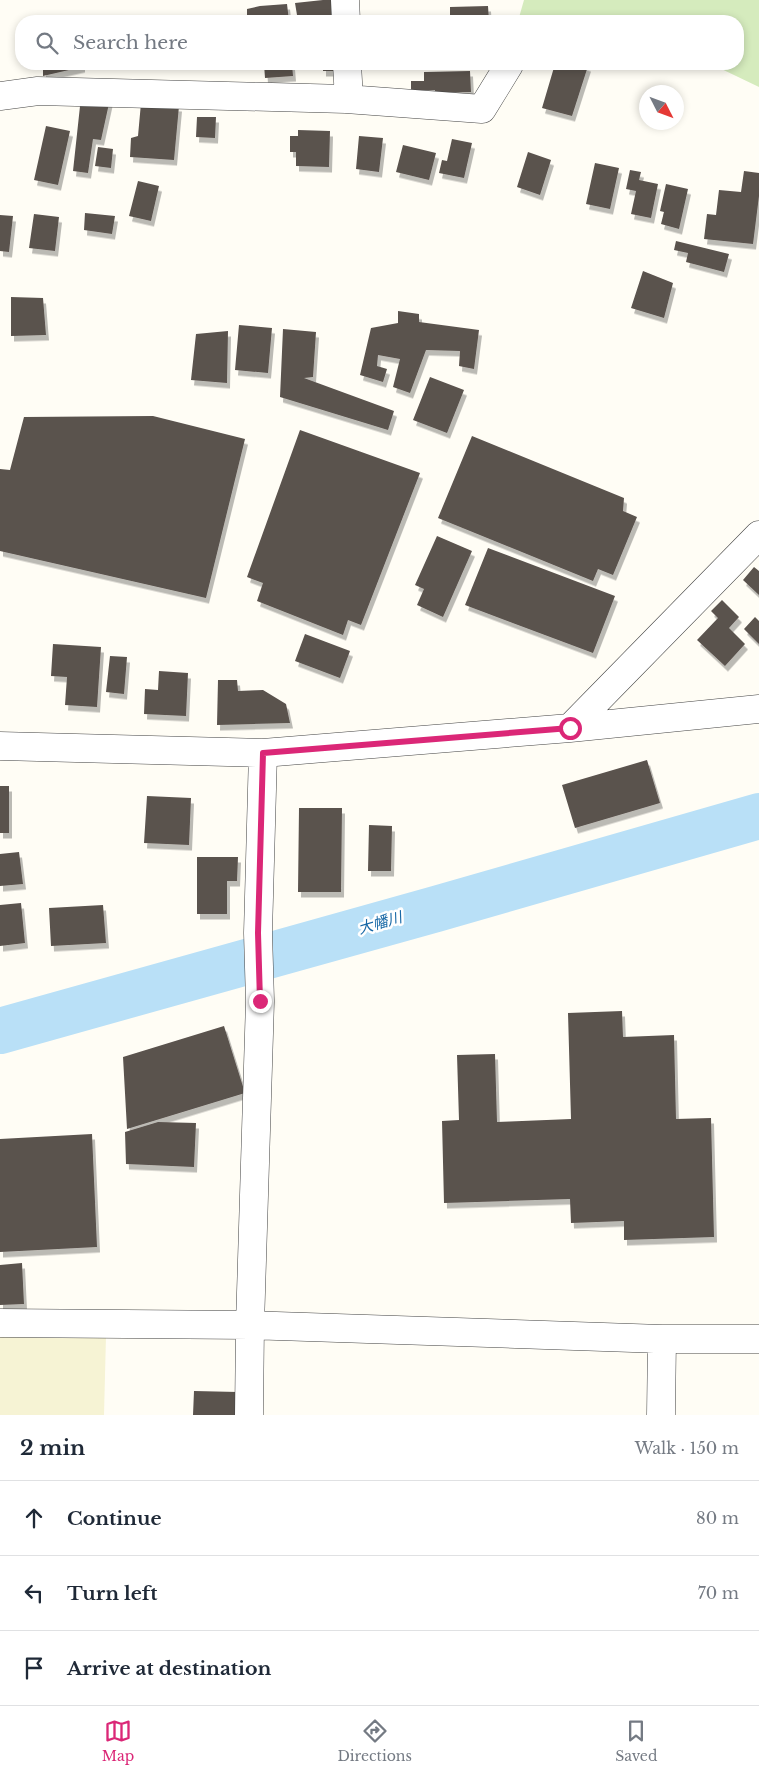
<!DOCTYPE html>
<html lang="en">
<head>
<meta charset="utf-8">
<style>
  :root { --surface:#fff; --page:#f6f6f7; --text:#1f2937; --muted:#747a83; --line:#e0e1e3; --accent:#db2777 }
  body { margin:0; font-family:"Libre Baskerville","Noto Sans JP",serif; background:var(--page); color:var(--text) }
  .compass { position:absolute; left:639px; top:85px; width:45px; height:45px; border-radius:50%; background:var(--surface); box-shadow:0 2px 8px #0003; rotate:132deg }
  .stop { position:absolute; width:15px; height:15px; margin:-11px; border:4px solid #db2777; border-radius:50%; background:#fff }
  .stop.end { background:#db2777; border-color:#fff; box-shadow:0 1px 5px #0008 }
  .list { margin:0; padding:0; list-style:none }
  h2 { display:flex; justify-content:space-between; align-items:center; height:65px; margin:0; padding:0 20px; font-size:21px }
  h2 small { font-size:16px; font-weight:400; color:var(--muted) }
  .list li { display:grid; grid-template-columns:32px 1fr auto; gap:15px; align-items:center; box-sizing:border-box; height:75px; padding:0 20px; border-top:1px solid var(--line) }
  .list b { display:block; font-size:19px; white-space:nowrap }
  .list em { font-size:16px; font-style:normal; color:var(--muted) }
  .icon { flex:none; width:28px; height:28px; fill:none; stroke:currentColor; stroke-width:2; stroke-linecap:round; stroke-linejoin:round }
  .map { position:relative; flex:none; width:759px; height:1415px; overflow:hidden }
  .search { position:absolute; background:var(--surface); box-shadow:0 2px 8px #0003; left:15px; right:15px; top:15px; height:55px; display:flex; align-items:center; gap:12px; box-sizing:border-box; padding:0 18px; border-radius:20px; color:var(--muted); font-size:19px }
  .sheet { height:290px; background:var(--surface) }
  nav { display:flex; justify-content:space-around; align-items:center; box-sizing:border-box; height:70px; border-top:1px solid var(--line); background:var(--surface); font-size:14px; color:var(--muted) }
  nav a { display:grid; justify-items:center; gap:2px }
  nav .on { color:var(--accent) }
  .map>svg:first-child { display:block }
</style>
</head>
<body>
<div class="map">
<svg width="759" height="1415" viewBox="0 0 759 1415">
  <defs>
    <filter id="shadow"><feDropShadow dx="3" dy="5.5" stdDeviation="0" flood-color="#0004"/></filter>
  </defs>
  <rect width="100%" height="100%" fill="#fffdf5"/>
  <path fill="#f6f3d4" d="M 0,1333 L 106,1336 L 104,1415 L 0,1415 Z"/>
  <path fill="#d5ebbd" d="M 524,0 L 759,0 L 759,87 L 711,64 L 738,64 L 738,21 L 518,21 Z"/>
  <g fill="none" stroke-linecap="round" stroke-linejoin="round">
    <path stroke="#b9e0f7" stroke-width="46" d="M 0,1031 L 436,909 L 759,816"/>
  </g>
  <path fill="#5a524d" filter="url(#shadow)" d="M 323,0 L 332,0 L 332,21 L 298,21 L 295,3 Z
    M 287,4 L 289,21 L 247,21 L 247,9 L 260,6 Z
    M 488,6 L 489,21 L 450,21 L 450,7 Z
    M 230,16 L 230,21 L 206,21 L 206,17 Z
    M 43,64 L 82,64 L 82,67 L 43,76 Z
    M 264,64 L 292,64 L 293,76 L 265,78 Z
    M 323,64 L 336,64 L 336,71 L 323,71 Z
    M 555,64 L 582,64 L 588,66 L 572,116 L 542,108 Z
    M 470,71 L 471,92 L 435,93 L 435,90 L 411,91 L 411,81 L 424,81 L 424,72 Z
    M 81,97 L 110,99 L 101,140 L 93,139 L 88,173 L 73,171 Z
    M 141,103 L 179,106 L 174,160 L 130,157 L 131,138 L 138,136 Z
    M 197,117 L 216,117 L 215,138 L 196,137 Z
    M 46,126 L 70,131 L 58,185 L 34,180 Z
    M 298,130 L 330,131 L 329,167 L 296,166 L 296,152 L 290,152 L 290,136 L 298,136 Z
    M 359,136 L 383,138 L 379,172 L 356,169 Z
    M 452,139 L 472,143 L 464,178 L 439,173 L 442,160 L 447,161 Z
    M 403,145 L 436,153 L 429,180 L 396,172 Z
    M 98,147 L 113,149 L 111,168 L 95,166 Z
    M 528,152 L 551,160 L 540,195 L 517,187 Z
    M 595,163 L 619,168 L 610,209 L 586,204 Z
    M 630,170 L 641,172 L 639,180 L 658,184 L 651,218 L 631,214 L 636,191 L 626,189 Z
    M 744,171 L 759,173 L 759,196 L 753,244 L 704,239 L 707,214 L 716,215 L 719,190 L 741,192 Z
    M 138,181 L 159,186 L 151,221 L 129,216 Z
    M 666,184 L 688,189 L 679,229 L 661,224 L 664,212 L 660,211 Z
    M 85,213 L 115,216 L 112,234 L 84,230 Z
    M 34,214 L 59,217 L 55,251 L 29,248 Z
    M 0,215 L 13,216 L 9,252 L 0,251 Z
    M 676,241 L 729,254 L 724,272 L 686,262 L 688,253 L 674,250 Z
    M 643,271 L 673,283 L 664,318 L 631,308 Z
    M 11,297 L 43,298 L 46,335 L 11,336 Z
    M 398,311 L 419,314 L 419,322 L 479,330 L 474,369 L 459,366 L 460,351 L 426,350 L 410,393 L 393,387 L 400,359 L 378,355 L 377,366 L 387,369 L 383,382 L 360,375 L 371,328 L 398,323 Z
    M 239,325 L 272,328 L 268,373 L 235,370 Z
    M 283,329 L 316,332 L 313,377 L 304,378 L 394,411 L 388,430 L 280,397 Z
    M 228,331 L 227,383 L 191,380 L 196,334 Z
    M 430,377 L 464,390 L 447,433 L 413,420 Z
    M 153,416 L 245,439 L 206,598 L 0,551 L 0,469 L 10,470 L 24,417 Z
    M 300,430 L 420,473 L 361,625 L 348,620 L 343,635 L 257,601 L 263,583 L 247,577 Z
    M 472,436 L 624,498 L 623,511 L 637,517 L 613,575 L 598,569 L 593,581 L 438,518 Z
    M 437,536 L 472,551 L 443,617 L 417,605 L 424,589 L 415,585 Z
    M 488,548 L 615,596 L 593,653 L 465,605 Z
    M 754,567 L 759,571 L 759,595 L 743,580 Z
    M 722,600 L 739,617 L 729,628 L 745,644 L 725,666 L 697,640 L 718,618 L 711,611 Z
    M 755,617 L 759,621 L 759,644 L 744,629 Z
    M 305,634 L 350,651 L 340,678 L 295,661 Z
    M 53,644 L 101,647 L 97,707 L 65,705 L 67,677 L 51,676 Z
    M 110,656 L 127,657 L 124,694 L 106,692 Z
    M 159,671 L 188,673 L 186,716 L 144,714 L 145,689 L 158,690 Z
    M 218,680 L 237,680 L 238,691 L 263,690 L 286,704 L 290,723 L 217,725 Z
    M 647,760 L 660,803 L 575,828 L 562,785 Z
    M 0,786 L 9,786 L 9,833 L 0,833 Z
    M 147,796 L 191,798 L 189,845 L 144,843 Z
    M 299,808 L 342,808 L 341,892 L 298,892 Z
    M 369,825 L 392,826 L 391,871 L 368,871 Z
    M 19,852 L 23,884 L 0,886 L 0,854 Z
    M 197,857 L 238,857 L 237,881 L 227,881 L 227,914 L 197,914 Z
    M 21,903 L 25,943 L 0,946 L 0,905 Z
    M 103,905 L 106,943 L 51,946 L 49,908 Z
    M 622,1011 L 623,1037 L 674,1035 L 676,1119 L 711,1118 L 714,1237 L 624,1240 L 624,1221 L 571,1223 L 570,1199 L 444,1203 L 442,1121 L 459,1120 L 457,1055 L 495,1054 L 497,1122 L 571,1119 L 568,1013 Z
    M 224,1026 L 245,1093 L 127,1129 L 123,1057 Z
    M 158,1122 L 196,1123 L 194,1167 L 126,1164 L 125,1132 Z
    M 92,1134 L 97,1247 L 0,1252 L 0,1139 Z
    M 22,1263 L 24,1304 L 0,1305 L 0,1265 Z
    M 194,1391 L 238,1392 L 237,1415 L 193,1415 Z"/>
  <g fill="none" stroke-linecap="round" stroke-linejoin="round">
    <defs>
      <path id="minor" d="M 345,0 L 346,21
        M 347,64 L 349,99
        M 0,96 L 38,91 L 346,99 L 482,109 L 509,65
        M 570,728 L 759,535
        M 0,746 L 263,753 L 570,728 L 759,709
        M 0,1323 L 250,1325 L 662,1339 L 759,1339
        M 249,1415 L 250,1325 L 260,1001 L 258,933 L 263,753
        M 661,1415 L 662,1339"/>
    </defs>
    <use href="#minor" stroke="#444" stroke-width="29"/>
    <use href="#minor" stroke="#fff" stroke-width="28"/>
  </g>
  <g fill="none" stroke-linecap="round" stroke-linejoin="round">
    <path stroke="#db2777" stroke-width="6" d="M 260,1001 L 258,933 L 263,753 L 570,728"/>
  </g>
  <g text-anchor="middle" stroke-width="5" stroke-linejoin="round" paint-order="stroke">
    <g font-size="15" font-style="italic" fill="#1768a6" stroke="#fff">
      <text transform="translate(380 923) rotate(-16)" y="5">大幡川</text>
    </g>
  </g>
</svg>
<svg class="compass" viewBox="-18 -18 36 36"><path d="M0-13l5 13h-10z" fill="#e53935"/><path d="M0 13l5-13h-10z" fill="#747a83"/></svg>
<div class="stop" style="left:570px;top:728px"></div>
<div class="stop end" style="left:260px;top:1001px"></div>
<div class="search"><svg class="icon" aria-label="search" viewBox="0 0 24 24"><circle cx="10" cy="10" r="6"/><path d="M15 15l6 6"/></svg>Search here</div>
</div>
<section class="sheet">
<h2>2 min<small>Walk · 150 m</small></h2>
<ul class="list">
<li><svg class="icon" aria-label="ahead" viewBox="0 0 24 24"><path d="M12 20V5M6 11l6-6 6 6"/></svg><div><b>Continue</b></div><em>80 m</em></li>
<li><svg class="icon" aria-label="left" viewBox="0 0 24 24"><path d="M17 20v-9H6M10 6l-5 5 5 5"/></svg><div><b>Turn left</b></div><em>70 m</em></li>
<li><svg class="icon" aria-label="arrive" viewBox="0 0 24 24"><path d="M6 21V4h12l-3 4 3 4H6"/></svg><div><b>Arrive at destination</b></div></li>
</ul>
</section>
<nav>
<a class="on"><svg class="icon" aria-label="map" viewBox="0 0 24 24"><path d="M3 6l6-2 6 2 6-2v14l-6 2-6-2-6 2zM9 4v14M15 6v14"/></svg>Map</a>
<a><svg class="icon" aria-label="directions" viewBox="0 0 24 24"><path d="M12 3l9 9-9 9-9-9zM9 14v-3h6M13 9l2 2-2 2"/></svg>Directions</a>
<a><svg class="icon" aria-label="saved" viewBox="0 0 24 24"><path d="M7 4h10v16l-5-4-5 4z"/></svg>Saved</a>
</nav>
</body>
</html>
